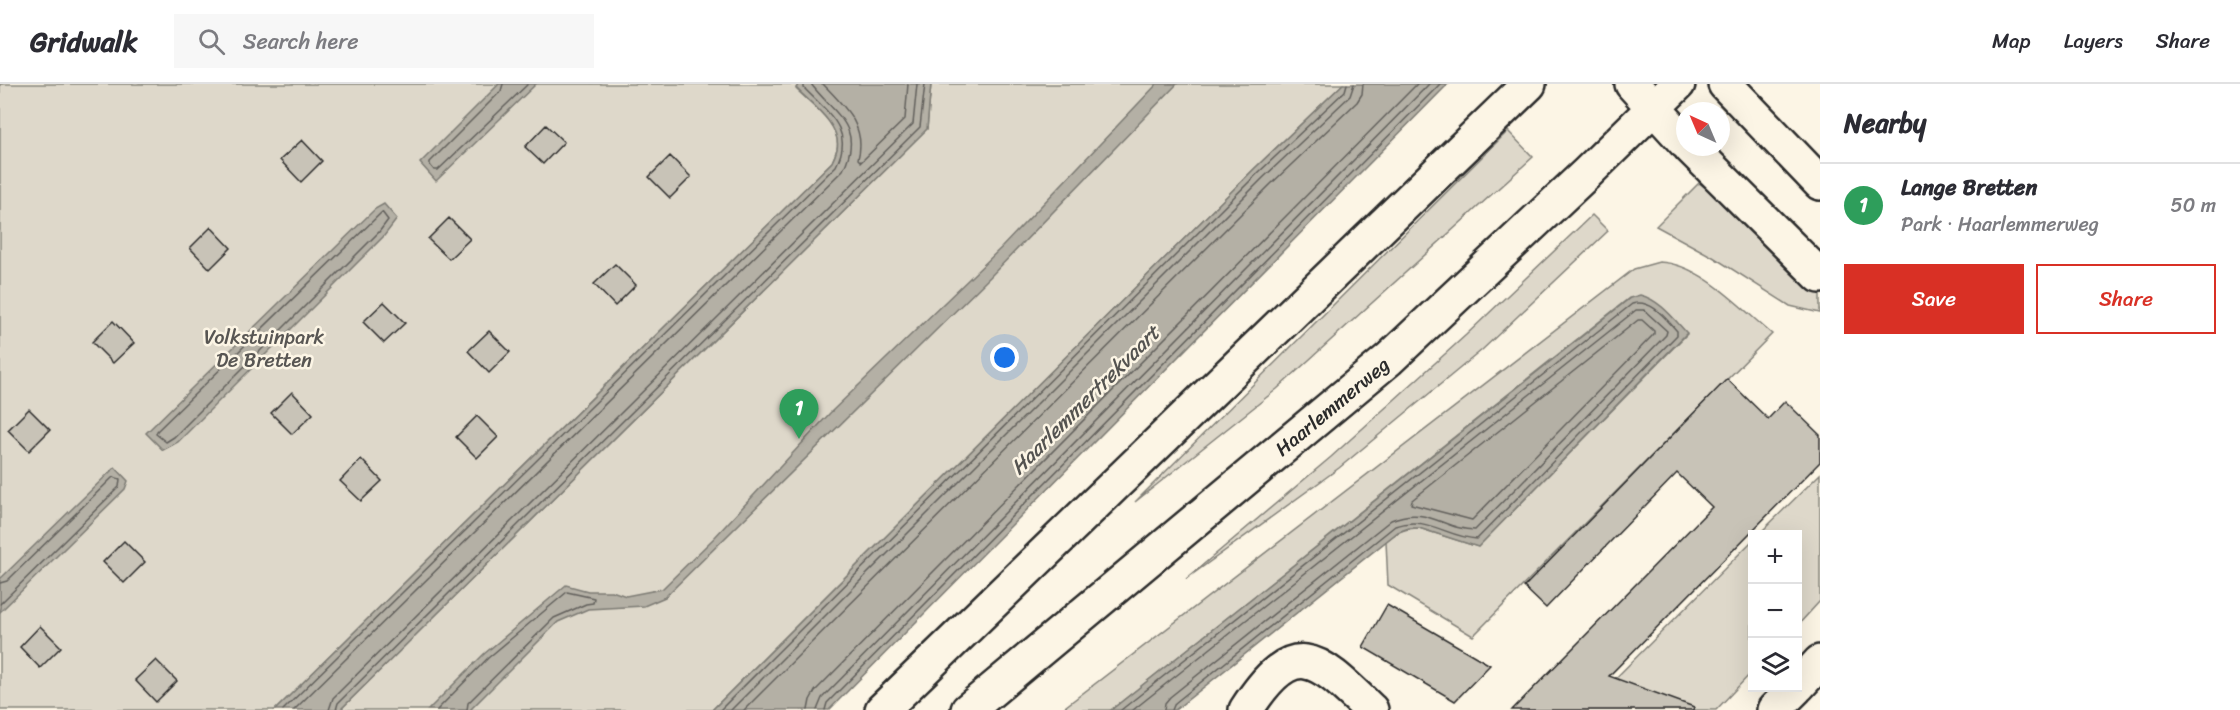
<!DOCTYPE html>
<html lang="en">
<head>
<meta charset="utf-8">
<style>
  :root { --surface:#fff; --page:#f7f7f7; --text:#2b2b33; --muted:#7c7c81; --line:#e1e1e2; --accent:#d93025 }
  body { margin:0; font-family:Sriracha,sans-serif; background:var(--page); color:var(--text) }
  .controls { position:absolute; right:18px; bottom:18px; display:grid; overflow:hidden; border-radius:0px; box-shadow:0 6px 24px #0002 }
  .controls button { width:54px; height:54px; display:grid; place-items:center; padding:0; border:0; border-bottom:2px solid var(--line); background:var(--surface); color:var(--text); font:30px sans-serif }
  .compass { position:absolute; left:1676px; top:18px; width:54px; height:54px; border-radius:50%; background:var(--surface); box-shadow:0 6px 24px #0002; rotate:316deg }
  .you { position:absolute; left:1005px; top:274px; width:21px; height:21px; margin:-15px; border:4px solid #fff; border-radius:50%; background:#1a73e8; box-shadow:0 0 0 9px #1a73e833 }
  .badge { display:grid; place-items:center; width:39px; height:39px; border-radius:50%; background:var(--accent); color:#fff; font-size:20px; font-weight:700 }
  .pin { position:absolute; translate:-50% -50px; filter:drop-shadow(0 2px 3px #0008) }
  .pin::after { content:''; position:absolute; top:32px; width:21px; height:18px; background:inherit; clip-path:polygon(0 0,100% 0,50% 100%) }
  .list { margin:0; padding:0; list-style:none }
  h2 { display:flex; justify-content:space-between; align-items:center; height:78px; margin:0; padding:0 24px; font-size:26px }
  h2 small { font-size:20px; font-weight:400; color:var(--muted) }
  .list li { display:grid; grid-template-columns:39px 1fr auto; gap:18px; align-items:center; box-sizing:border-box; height:84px; padding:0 24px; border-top:2px solid var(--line) }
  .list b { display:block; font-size:22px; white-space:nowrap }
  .list p { margin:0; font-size:20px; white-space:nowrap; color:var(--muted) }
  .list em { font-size:20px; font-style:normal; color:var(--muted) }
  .actions { display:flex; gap:12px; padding:18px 24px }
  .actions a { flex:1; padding:14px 0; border:2px solid var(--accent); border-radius:0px; text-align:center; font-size:21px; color:var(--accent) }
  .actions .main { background:var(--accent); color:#fff }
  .icon { flex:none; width:33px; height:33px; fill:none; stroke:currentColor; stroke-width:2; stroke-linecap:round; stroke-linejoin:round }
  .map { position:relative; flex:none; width:1820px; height:626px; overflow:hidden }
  header { display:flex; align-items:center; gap:36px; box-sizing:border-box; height:84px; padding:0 30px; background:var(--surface); border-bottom:2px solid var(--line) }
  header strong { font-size:28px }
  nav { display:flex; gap:33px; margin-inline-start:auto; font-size:21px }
  .search { width:420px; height:54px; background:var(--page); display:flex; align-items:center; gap:15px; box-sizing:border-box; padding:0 21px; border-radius:0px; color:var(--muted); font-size:22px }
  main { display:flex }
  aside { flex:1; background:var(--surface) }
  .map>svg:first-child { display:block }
</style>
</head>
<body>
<header>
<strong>Gridwalk</strong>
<div class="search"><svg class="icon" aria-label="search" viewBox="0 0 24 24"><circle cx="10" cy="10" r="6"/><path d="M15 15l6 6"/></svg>Search here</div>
<nav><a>Map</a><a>Layers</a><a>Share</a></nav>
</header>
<main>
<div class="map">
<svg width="1820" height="626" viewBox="0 0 1820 626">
  <rect width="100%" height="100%" fill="#fcf5e5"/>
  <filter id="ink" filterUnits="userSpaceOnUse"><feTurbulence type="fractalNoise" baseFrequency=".0167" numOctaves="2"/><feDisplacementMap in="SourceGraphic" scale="12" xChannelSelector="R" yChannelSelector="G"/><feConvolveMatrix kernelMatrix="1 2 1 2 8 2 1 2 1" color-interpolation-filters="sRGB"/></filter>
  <g filter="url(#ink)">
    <path fill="#ded8ca" stroke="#84827a" stroke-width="1.5" d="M 0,0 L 799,0 L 796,5 C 811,20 842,41 837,65 C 836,69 834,74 832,78 L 275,626 L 0,626 Z
      M 931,0 L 1343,0 L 1255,84 L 712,626 L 340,626 L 927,45 Z
      M 1508,47 L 1533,73 L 1277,305 L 1135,418 Z
      M 1699,99 L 1726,118 L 1820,208 L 1820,229 L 1790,222 L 1713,173 L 1656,142 Z
      M 1592,131 L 1608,147 L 1482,266 L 1339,384 L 1186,495 L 1331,373 L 1466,251 Z
      M 1659,178 C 1700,179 1741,224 1772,250 L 1473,552 L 1388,501 L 1386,457 C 1397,448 1405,444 1419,444 L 1478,463 L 1687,250 L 1668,229 L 1629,214 L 1111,626 L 1061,626 L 1634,185 Z
      M 1820,390 L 1820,517 L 1798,541 L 1798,450 L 1759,450 Z
      M 1752,457 L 1752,588 L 1716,626 L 1584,626 Z"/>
    <path fill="#b4b0a5" stroke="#7d7b74" stroke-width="1.5" d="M 499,0 L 536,0 L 436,97 L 420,79 Z
      M 799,0 L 931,0 L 927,45 L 340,626 L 275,626 L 832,78 C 834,74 836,69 837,65 C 842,41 810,19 796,4 Z
      M 1157,0 L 1177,0 L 990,193 L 665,513 L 644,522 L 588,525 L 558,538 L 470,626 L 428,626 L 484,570 L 566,501 L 588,507 L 612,507 L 626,512 L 662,505 L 714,454 L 830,329 L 1001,164 Z
      M 1343,0 L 1448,0 L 829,626 L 712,626 L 1255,84 Z
      M 384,120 L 397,135 L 384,152 L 178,358 L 163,366 L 146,349 L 375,125 Z
      M 1640,211 C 1660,216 1673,234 1687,249 L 1478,463 L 1419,444 L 1409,444 L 1398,448 L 1175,626 L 1111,626 L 1630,214 Z
      M 115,383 L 128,397 L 125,405 L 0,528 L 0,495 Z"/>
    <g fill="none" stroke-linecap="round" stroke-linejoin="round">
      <path stroke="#62605c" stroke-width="1.5" d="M 503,0 L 501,7 L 430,78 L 430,81 L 434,86 L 438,86 L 528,0
        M 823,0 C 844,22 867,42 858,75 L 861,78 L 905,35 L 908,0
        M 382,128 L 388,136 L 379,148 L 174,353 L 166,358 L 156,350 L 157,347 Z
        M 1638,236 L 1642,236 L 1654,247 L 1654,250 L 1472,436 L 1411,420 L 1412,416 Z
        M 0,499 L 7,497 L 113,393 L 120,395 L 119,403 L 0,520
        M 283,626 L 836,82 C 855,46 828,29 804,4 L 804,0
        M 294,626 L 843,86 C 865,43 834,30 811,0
        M 329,626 L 333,614 L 913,40 L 917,0
        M 336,626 L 338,619 L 920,43 L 925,0
        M 437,626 L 488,574 L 567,508 L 594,514 L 593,519 L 586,520 L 554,534 L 468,619 L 467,626
        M 720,626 L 1259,88 L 1345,7 L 1347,0
        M 731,626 L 1264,93 L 1350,12 L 1354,0
        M 744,626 L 1271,100 L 1357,18 L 1362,10 L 1363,0
        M 808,626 L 810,616 L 815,607 L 1417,0
        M 817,626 L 822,614 L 1429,0
        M 825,626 L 827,619 L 1440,0
        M 1121,626 L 1632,220 C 1651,214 1666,235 1677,247 L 1677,251 L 1477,455 C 1446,453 1427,431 1395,442 L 1175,619 L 1172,626
        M 1133,626 L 1636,226 L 1644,226 L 1667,247 L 1666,251 L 1475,446 C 1443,446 1428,421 1391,436 L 1170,613 L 1165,619 L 1164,626"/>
    </g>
    <path fill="#c8c3b7" stroke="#2b2b2b" stroke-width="1.5" d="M 546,41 L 564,58 L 543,80 L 525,63 Z
      M 302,56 L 322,77 L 301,98 L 280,76 Z
      M 670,72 L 691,93 L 670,114 L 649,93 Z
      M 449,134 L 470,155 L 449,175 L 428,155 Z
      M 211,143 L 231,164 L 210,185 L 190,164 Z
      M 615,180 L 636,201 L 615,222 L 594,200 Z
      M 384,218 L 405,239 L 384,259 L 363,238 Z
      M 113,237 L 134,259 L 113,279 L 92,258 Z
      M 489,247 L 510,268 L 489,289 L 468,267 Z
      M 1727,295 L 1768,335 L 1785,317 L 1820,351 L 1820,378 L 1609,592 L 1694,623 L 1693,626 L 1512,626 L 1712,423 L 1677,389 L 1546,524 L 1524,503 Z
      M 292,308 L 313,330 L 292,350 L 271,329 Z
      M 29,325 L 50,346 L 29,367 L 8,346 Z
      M 477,332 L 498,353 L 477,374 L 456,353 Z
      M 361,375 L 382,397 L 361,417 L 340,397 Z
      M 124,457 L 145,478 L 124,499 L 103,478 Z
      M 1387,521 L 1466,567 L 1490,581 L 1455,617 L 1363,563 Z
      M 40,542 L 61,563 L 40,584 L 20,563 Z
      M 156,576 L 177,597 L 156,618 L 135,596 Z"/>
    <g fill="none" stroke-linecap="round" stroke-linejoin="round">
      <defs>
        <path id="street" d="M 1246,626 C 1295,550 1317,574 1371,626"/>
        <path id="secondary" d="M 1632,0 L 1685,58
          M 1725,0 L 1820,99
          M 1690,63 L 1820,192
          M 1798,602 L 1820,578
          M 1774,626 L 1796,604"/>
        <g id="primary">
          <path d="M 882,626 L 1529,0"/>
          <path id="s1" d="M 968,626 L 1389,275 L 1587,89 L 1678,0"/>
        </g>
      </defs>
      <use href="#street" stroke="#2b2b2b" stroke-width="38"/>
      <use href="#secondary" stroke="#2b2b2b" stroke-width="38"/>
      <use href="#primary" stroke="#2b2b2b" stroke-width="38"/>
      <use href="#street" stroke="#fcf5e5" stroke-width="33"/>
      <use href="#secondary" stroke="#fcf5e5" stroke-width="33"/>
      <use href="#primary" stroke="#fcf5e5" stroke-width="33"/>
    </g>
  </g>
  <g text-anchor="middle" stroke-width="5" stroke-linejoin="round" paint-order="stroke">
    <g font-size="20" fill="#585653" stroke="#fcf5e5">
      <text x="264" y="260">Volkstuinpark<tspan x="264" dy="23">De Bretten</tspan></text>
    </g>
    <g font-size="20" fill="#2b2b2b" stroke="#fcf5e5">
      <text dy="7" stroke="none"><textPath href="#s1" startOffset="474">Haarlemmerweg</textPath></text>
    </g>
    <g font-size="21" font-style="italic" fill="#545350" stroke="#fcf5e5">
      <text transform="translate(1085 316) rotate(-45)" y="7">Haarlemmertrekvaart</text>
    </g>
  </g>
</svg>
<div class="controls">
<button>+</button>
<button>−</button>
<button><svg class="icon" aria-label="layers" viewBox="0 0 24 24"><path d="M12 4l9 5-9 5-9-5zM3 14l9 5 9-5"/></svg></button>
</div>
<svg class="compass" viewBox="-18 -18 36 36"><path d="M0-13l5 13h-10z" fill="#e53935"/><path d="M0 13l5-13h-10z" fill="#7c7c81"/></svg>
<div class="you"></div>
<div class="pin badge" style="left:799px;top:355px;background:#2e9e5b">1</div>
</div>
<aside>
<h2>Nearby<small></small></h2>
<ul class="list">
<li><span class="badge" style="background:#2e9e5b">1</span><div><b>Lange Bretten</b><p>Park · Haarlemmerweg</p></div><em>50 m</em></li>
</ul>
<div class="actions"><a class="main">Save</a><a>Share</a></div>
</aside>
</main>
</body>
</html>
